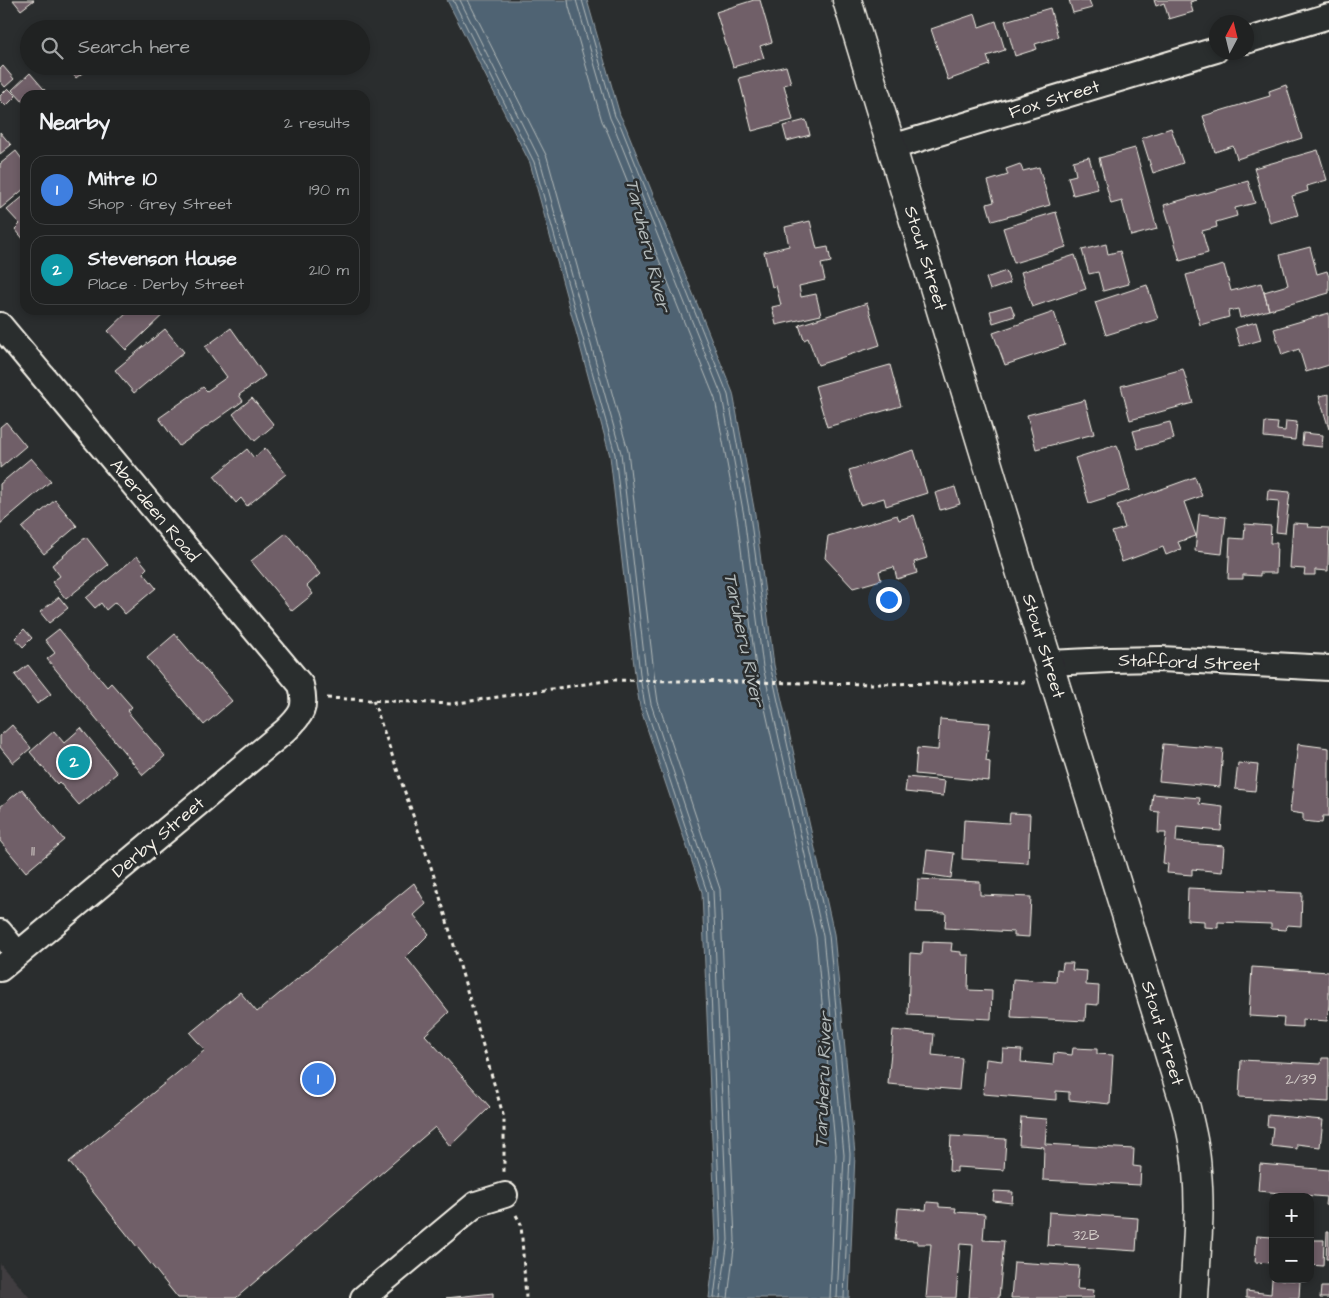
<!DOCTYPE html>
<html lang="en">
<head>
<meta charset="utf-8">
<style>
  :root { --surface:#202222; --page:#2d2f2f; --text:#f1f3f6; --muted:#a2a4a5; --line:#3d3f40; --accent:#8bbbb9 }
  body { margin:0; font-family:"Architects Daughter",sans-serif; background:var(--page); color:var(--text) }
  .controls { position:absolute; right:15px; bottom:15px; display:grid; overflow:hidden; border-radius:10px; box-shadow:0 2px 8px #0003 }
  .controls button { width:45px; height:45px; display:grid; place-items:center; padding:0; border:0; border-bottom:1px solid var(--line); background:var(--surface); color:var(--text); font:25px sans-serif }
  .compass { position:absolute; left:1209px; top:15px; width:45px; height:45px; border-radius:50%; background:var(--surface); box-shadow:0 2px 8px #0003; rotate:7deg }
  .you { position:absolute; left:888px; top:599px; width:18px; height:18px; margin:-12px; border:4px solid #fff; border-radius:50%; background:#1a73e8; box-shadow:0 0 0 8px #1a73e833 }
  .badge { display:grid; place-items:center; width:32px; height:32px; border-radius:50%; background:var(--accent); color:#fff; font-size:16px; font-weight:700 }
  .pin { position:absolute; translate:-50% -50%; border:2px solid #fff; box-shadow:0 1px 5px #0006 }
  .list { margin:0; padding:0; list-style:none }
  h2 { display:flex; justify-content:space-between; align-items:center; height:65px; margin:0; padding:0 20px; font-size:21px }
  h2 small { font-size:16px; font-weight:400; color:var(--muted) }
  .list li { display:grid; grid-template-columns:32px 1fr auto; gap:15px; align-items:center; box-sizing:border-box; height:70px; margin:0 10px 10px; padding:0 10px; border:1px solid var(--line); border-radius:15px }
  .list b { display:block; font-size:19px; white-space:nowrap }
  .list p { margin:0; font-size:16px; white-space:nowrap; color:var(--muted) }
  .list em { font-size:16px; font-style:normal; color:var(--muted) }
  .icon { flex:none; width:28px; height:28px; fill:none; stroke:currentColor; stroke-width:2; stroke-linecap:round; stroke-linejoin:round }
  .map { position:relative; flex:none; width:1329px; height:1298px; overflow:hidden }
  .search { position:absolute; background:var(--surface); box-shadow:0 2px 8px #0003; left:20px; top:20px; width:350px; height:55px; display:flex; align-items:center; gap:12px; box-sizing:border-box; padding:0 18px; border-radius:28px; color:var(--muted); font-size:19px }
  .panel { position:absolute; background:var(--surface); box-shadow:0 2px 8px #0003; left:20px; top:90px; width:350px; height:225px; border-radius:15px }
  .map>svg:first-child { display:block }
</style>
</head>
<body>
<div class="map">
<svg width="1329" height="1298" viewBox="0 0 1329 1298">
  <rect width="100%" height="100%" fill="#2a2d2e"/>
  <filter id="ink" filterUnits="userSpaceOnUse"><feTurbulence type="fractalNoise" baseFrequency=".02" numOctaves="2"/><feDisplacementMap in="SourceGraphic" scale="10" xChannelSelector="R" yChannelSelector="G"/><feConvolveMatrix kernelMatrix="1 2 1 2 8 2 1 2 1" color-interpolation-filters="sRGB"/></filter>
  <g filter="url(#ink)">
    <path fill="#3f3c3f" d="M 0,1263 L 30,1298 L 0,1298 Z"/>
    <path fill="#506473" stroke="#929ca2" d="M 447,0 L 587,0 L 620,115 L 625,125 L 733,393 L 755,514 L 774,665 L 834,934 L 855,1154 L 849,1298 L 709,1298 L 716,1240 L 702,892 L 640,707 L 636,683 L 610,456 L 530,163 Z"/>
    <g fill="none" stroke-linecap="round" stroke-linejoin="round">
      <path stroke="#b2b9b9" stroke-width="1" d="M 453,0 L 534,162 L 615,454 L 641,683 L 645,705 L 707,892 L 721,1240 L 714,1298
        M 460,0 L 540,160 L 621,453 L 647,682 L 651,704 L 713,891 L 728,1240 L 720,1298
        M 468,0 L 547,157 L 628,451 L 655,681 L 658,702 L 720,889 L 735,1240 L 728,1298
        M 568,0 L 569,7 L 602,121 L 608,133 L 715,399 L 737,517 L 756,668 L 816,937 L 836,1155 L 830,1298
        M 576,0 L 610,118 L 615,129 L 722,396 L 744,516 L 763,667 L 823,936 L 844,1155 L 837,1298
        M 582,0 L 615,116 L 621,127 L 728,395 L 750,515 L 770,665 L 829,935 L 850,1154 L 844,1298"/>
    </g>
    <path fill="#705e67" stroke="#f4f1e8" d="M 13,0 L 34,0 L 21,10 Z
      M 754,0 L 760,0 L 772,42 L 760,46 L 764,58 L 733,67 L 716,12 Z
      M 1069,0 L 1089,0 L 1092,8 L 1073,13 Z
      M 1154,0 L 1197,0 L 1190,2 L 1193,12 L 1169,19 L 1164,3 L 1156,6 Z
      M 1050,8 L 1058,37 L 1035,44 L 1037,49 L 1015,56 L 1005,21 Z
      M 975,14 L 979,27 L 996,21 L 1005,50 L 987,56 L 990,65 L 948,80 L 931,29 Z
      M 3,66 L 14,79 L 5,87 L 0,81 L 0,69 Z
      M 67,66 L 91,66 L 76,78 Z
      M 786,66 L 791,83 L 784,85 L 793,120 L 752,131 L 739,78 Z
      M 30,73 L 49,95 L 25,95 L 25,104 L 12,90 Z
      M 1286,85 L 1302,138 L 1237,159 L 1233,146 L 1215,152 L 1203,116 L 1270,96 L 1269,91 Z
      M 8,88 L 16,96 L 6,106 L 0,100 L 0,96 Z
      M 806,120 L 810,135 L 787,141 L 783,126 Z
      M 1171,128 L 1183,163 L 1153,173 L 1142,138 Z
      M 0,132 L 11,145 L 0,154 Z
      M 1135,148 L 1157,229 L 1131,236 L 1122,201 L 1111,204 L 1099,158 Z
      M 1318,150 L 1327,180 L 1307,186 L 1308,191 L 1292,196 L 1298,215 L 1270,223 L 1254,168 Z
      M 16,151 L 25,163 L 25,188 L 0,209 L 0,164 Z
      M 1089,157 L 1098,189 L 1073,195 L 1068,177 L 1076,175 L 1073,161 Z
      M 1020,164 L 1023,171 L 1039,167 L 1050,205 L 992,221 L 987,204 L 994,202 L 988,181 L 1008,175 L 1006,169 Z
      M 1248,181 L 1255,203 L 1235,208 L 1237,216 L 1216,222 L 1217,227 L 1202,231 L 1208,253 L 1180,261 L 1164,205 Z
      M 25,195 L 25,241 L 15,229 L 20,224 L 7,210 Z
      M 1056,212 L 1066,247 L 1014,263 L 1003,228 Z
      M 810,221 L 817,249 L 828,247 L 831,262 L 821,264 L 825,280 L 799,286 L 801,297 L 816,294 L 821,315 L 776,325 L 772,307 L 781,305 L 776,286 L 772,287 L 764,252 L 789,246 L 785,227 Z
      M 1106,244 L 1108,254 L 1120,251 L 1129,284 L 1103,291 L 1098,272 L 1089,274 L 1082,250 Z
      M 1310,247 L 1317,274 L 1327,271 L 1329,277 L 1329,293 L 1269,310 L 1264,292 L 1288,285 L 1280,255 Z
      M 1075,255 L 1086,289 L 1032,307 L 1021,272 Z
      M 1224,265 L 1231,291 L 1261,283 L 1269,310 L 1240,318 L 1238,309 L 1228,311 L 1229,317 L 1200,325 L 1186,275 Z
      M 1006,271 L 1010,283 L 990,290 L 986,278 Z
      M 1147,285 L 1158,319 L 1106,335 L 1095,302 Z
      M 867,303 L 880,345 L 818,365 L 808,338 L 804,340 L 799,325 Z
      M 1011,305 L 1015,316 L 993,323 L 990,311 Z
      M 130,310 L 168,310 L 126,350 L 108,331 Z
      M 1054,312 L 1065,345 L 1005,365 L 993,333 Z
      M 1329,313 L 1329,365 L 1306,372 L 1299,349 L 1282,355 L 1274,329 Z
      M 1256,322 L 1261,340 L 1240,346 L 1235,328 Z
      M 231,328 L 265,376 L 239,395 L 243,401 L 179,446 L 159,418 L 203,387 L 207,391 L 227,377 L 205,347 Z
      M 165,329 L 184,352 L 134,393 L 115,370 Z
      M 890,365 L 901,406 L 827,427 L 815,386 Z
      M 1183,369 L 1193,403 L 1130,420 L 1121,386 Z
      M 1329,394 L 1329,429 L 1319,396 Z
      M 252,398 L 274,425 L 255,441 L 233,414 Z
      M 1085,400 L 1094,434 L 1036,449 L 1027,415 Z
      M 1286,421 L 1297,422 L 1295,440 L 1264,437 L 1265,422 L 1278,423 L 1277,430 L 1285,431 Z
      M 6,422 L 26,446 L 0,468 L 0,427 Z
      M 1170,422 L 1174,439 L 1138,449 L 1133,431 Z
      M 1303,433 L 1323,435 L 1322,447 L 1302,445 Z
      M 1117,445 L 1130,490 L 1089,503 L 1075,458 Z
      M 265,448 L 286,474 L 247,506 L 241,498 L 236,503 L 214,476 L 247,449 L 254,458 Z
      M 914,450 L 927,493 L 886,506 L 884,498 L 860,505 L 849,470 Z
      M 31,458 L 51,481 L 0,524 L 0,484 Z
      M 1195,477 L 1202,496 L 1184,502 L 1196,536 L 1178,542 L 1181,549 L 1166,555 L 1163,547 L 1122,562 L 1112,532 L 1125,528 L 1117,505 Z
      M 955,487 L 960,504 L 940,510 L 935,493 Z
      M 1268,490 L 1290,492 L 1285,533 L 1276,532 L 1279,501 L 1267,500 Z
      M 55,500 L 77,526 L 44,554 L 22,528 Z
      M 1199,514 L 1226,517 L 1222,554 L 1195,551 Z
      M 897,515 L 899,520 L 914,515 L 927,558 L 914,562 L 917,573 L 897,579 L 894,567 L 879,571 L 881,580 L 853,588 L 825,558 L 828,536 Z
      M 1293,523 L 1309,524 L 1308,527 L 1329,528 L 1328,571 L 1315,570 L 1315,575 L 1304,575 L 1305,569 L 1290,568 Z
      M 1245,524 L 1271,526 L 1270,543 L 1277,543 L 1276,573 L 1260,573 L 1260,576 L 1243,575 L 1243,579 L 1228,579 L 1230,538 L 1244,539 Z
      M 286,533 L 320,574 L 307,586 L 313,594 L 292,611 L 251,561 Z
      M 86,537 L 108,565 L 66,599 L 52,582 L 60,576 L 52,565 Z
      M 137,556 L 147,568 L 143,572 L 156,588 L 125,614 L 115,602 L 106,610 L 101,603 L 95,608 L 86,598 Z
      M 59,597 L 68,608 L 49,623 L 40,612 Z
      M 24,629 L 32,638 L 23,647 L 15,638 Z
      M 59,629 L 107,687 L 111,683 L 132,707 L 127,711 L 165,756 L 143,775 L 47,659 L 55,653 L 45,640 Z
      M 175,634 L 232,701 L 204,725 L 147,658 Z
      M 28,665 L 51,694 L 37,704 L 15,675 Z
      M 940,719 L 990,723 L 986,761 L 990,762 L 989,781 L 915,774 L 917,748 L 938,750 Z
      M 12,725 L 31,748 L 13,763 L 0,747 L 0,736 Z
      M 81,728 L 117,773 L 79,805 L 59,782 L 57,784 L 30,752 L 54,731 L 64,743 Z
      M 1163,744 L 1223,749 L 1220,787 L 1159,781 Z
      M 1298,744 L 1329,748 L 1329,816 L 1323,816 L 1322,823 L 1303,821 L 1303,814 L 1290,812 Z
      M 1238,763 L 1258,765 L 1255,791 L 1235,789 Z
      M 907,777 L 945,781 L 943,796 L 905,792 Z
      M 22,789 L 64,840 L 26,872 L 0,841 L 0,807 Z
      M 1153,794 L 1200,798 L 1199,804 L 1223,807 L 1221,831 L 1177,827 L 1176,842 L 1224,846 L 1222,872 L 1192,869 L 1192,875 L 1167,873 L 1168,864 L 1163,863 L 1166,833 L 1158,833 L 1159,812 L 1151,811 Z
      M 1010,813 L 1030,814 L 1028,863 L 962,859 L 964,820 L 1009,823 Z
      M 927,850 L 954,853 L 951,878 L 924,874 Z
      M 918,879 L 980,882 L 980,895 L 1031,897 L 1029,937 L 1014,936 L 1014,932 L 945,928 L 946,913 L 916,912 Z
      M 414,883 L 426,904 L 414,915 L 429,934 L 406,957 L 449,1012 L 425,1035 L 490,1107 L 450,1146 L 435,1127 L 236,1298 L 178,1298 L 69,1162 L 205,1050 L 190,1033 L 240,992 L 257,1012 Z
      M 1188,888 L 1302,893 L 1301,926 L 1287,925 L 1286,930 L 1271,929 L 1271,924 L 1218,922 L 1218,928 L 1204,927 L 1204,921 L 1187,920 Z
      M 923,942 L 952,943 L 951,951 L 961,952 L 961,955 L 969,955 L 968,990 L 992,991 L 991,1019 L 908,1015 L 910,953 L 922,954 Z
      M 1063,963 L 1073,963 L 1072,970 L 1087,971 L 1086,985 L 1099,986 L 1098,1005 L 1086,1004 L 1085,1021 L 1011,1017 L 1013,979 L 1056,982 L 1057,969 L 1062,970 Z
      M 1252,967 L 1329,972 L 1329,1004 L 1327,1021 L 1302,1019 L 1302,1027 L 1283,1026 L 1284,1018 L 1249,1016 Z
      M 893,1030 L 934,1034 L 932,1055 L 962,1058 L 959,1090 L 888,1084 Z
      M 1073,1048 L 1097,1049 L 1097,1054 L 1113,1055 L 1110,1104 L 1069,1100 L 1069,1092 L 1056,1091 L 1056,1100 L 983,1094 L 986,1059 L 1002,1061 L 1003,1049 L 1022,1050 L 1021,1062 L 1053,1065 L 1054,1053 L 1072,1055 Z
      M 1322,1058 L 1329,1058 L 1329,1102 L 1239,1097 L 1241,1060 L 1321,1064 Z
      M 1268,1115 L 1323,1120 L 1320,1147 L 1297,1144 L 1297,1149 L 1271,1146 L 1273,1127 L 1267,1126 Z
      M 1021,1117 L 1047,1119 L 1045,1144 L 1134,1149 L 1133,1166 L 1141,1167 L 1140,1185 L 1043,1180 L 1044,1147 L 1019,1145 Z
      M 951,1136 L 1006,1139 L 1004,1170 L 957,1167 L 957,1172 L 949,1171 Z
      M 1260,1164 L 1329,1170 L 1329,1206 L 1325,1205 L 1326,1197 L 1258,1191 Z
      M 994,1191 L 1013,1192 L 1012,1203 L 993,1201 Z
      M 927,1202 L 939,1203 L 939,1207 L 956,1208 L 955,1212 L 985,1214 L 983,1240 L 1004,1241 L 999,1298 L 969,1298 L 973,1245 L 960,1244 L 956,1298 L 926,1298 L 931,1244 L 917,1244 L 917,1241 L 895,1240 L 898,1208 L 926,1210 Z
      M 1049,1212 L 1138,1218 L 1136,1251 L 1047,1245 Z
      M 1327,1231 L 1329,1231 L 1329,1259 L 1326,1259 Z
      M 1257,1236 L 1273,1237 L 1273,1263 L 1255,1262 Z
      M 1310,1240 L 1324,1240 L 1323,1266 L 1310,1265 Z
      M 1014,1262 L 1079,1266 L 1077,1289 L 1094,1290 L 1093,1298 L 1011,1298 Z
      M 1272,1279 L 1300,1281 L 1299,1298 L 1246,1298 L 1246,1291 L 1271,1294 Z
      M 1321,1287 L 1329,1287 L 1329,1298 L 1320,1298 Z
      M 493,1293 L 493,1298 L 446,1298 Z"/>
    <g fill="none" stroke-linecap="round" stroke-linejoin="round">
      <defs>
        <path id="street" d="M 1246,41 L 1329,16
          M 892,147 L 1216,50
          M 0,325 L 301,685 C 307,708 302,715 285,731 L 0,969
          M 1050,663 L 1110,660 L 1161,659 L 1329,668
          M 0,932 L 18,954
          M 363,1298 L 476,1204 L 505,1195"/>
        <path id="secondary" d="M 847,0 L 1025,587 L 1186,1108 C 1191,1129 1196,1150 1197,1172 C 1201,1214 1196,1256 1194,1298"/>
      </defs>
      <use href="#street" stroke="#f4f1e8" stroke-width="28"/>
      <use href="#secondary" stroke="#f4f1e8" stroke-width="31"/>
      <path stroke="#f4f1e8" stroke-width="3" stroke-dasharray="4 4" stroke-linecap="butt" d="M 327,698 L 451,704 L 612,680 L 874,684 L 1027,682
        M 373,700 L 433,873 L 504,1118 L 504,1172
        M 516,1215 L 521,1224 L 526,1298"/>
      <use href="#street" stroke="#2a2d2e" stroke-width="24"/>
      <use href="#secondary" stroke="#2a2d2e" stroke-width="28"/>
    </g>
  </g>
  <g text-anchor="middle" stroke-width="5" stroke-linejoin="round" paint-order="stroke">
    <g font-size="15" fill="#d3ccc8">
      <text x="33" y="856">11</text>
      <text x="1301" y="1084">2/39</text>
      <text x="1086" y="1240">32B</text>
    </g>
    <g font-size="18" fill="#f4f1e8" stroke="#2a2d2e">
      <text transform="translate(1054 99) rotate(-17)" y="6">Fox Street</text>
      <text transform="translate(926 258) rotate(73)" y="6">Stout Street</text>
      <text transform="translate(155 510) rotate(50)" y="6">Aberdeen Road</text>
      <text transform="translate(1044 646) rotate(73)" y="6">Stout Street</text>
      <text transform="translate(1189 662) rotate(2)" y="6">Stafford Street</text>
      <text transform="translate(158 837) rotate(-40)" y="6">Derby Street</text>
      <text transform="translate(1163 1033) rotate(73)" y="6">Stout Street</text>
    </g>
    <g font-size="19" font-style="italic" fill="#b2b9b9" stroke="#2a2d2e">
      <text transform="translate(649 245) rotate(76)" y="7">Taruheru River</text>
      <text transform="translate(745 639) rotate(78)" y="7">Taruheru River</text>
      <text transform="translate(822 1080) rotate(-88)" y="7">Taruheru River</text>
    </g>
  </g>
</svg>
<div class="controls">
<button>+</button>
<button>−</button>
</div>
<svg class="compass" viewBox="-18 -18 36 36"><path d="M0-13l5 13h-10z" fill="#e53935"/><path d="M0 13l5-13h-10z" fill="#a2a4a5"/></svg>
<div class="you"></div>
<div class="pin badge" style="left:318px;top:1079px;background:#3f7fe0">1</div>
<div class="pin badge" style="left:74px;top:762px;background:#0f9aa8">2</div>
<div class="search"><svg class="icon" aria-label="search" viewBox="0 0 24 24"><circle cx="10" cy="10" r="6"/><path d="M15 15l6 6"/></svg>Search here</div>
<section class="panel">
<h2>Nearby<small>2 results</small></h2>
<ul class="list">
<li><span class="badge" style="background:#3f7fe0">1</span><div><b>Mitre 10</b><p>Shop · Grey Street</p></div><em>190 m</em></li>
<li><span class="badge" style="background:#0f9aa8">2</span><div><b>Stevenson House</b><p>Place · Derby Street</p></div><em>210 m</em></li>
</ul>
</section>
</div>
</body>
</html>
